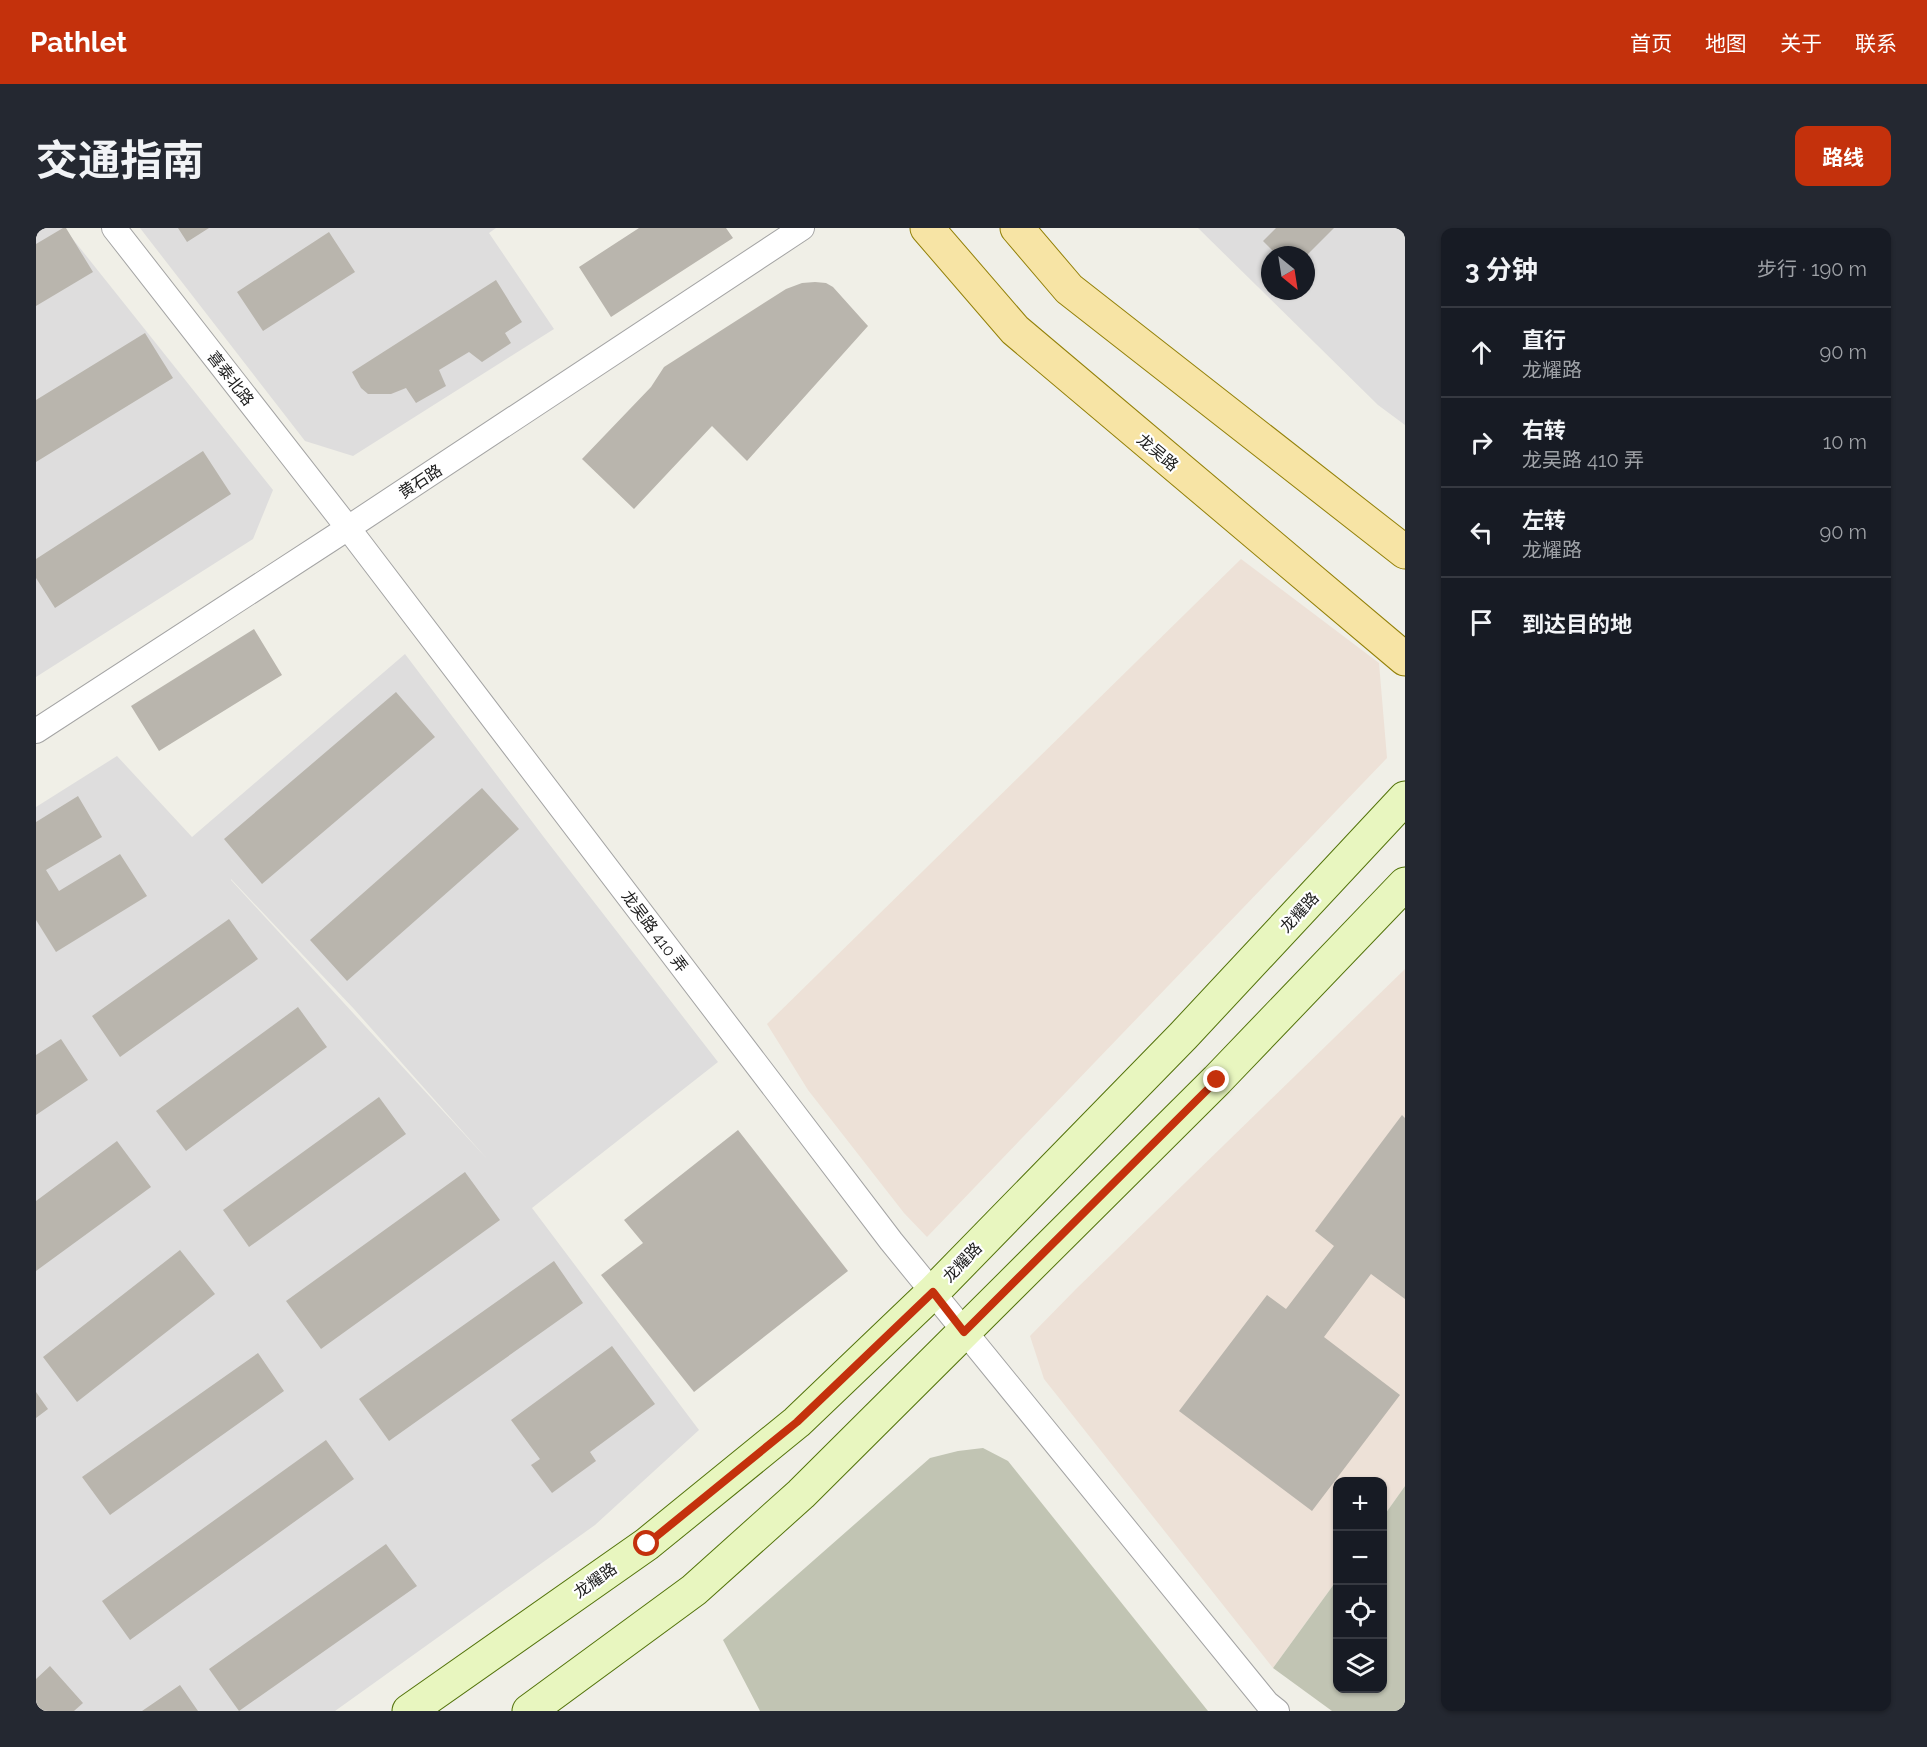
<!DOCTYPE html>
<html lang="zh">
<head>
<meta charset="utf-8">
<style>
  :root { --surface:#171b24; --page:#242831; --text:#f1f3f6; --muted:#9ea1a6; --line:#363941; --accent:#c4310c }
  body { margin:0; font-family:Raleway,"Noto Sans SC",sans-serif; background:var(--page); color:var(--text) }
  .controls { position:absolute; right:18px; bottom:18px; display:grid; overflow:hidden; border-radius:12px; box-shadow:0 2px 4px #0004 }
  .controls button { width:54px; height:54px; display:grid; place-items:center; padding:0; border:0; border-bottom:2px solid var(--line); background:var(--surface); color:var(--text); font:30px sans-serif }
  .compass { position:absolute; left:1225px; top:18px; width:54px; height:54px; border-radius:50%; background:var(--surface); box-shadow:0 2px 4px #0004; rotate:150deg }
  .stop { position:absolute; width:18px; height:18px; margin:-14px; border:4px solid #c4310c; border-radius:50%; background:#fff }
  .stop.end { background:#c4310c; border-color:#fff; box-shadow:0 2px 6px #0008 }
  .list { margin:0; padding:0; list-style:none }
  h2 { display:flex; justify-content:space-between; align-items:center; height:78px; margin:0; padding:0 24px; font-size:26px }
  h2 small { font-size:20px; font-weight:400; color:var(--muted) }
  .list li { display:grid; grid-template-columns:39px 1fr auto; gap:18px; align-items:center; box-sizing:border-box; height:90px; padding:0 24px; border-top:2px solid var(--line) }
  .list b { display:block; font-size:22px; white-space:nowrap }
  .list p { margin:0; font-size:20px; white-space:nowrap; color:var(--muted) }
  .list em { font-size:20px; font-style:normal; color:var(--muted) }
  .icon { flex:none; width:33px; height:33px; fill:none; stroke:currentColor; stroke-width:2; stroke-linecap:round; stroke-linejoin:round }
  .map { position:relative; flex:none; width:1369px; height:1483px; overflow:hidden; border-radius:12px }
  header { display:flex; align-items:center; gap:36px; box-sizing:border-box; height:84px; padding:0 30px; background:var(--accent); color:#fff }
  header strong { font-size:28px }
  nav { display:flex; gap:33px; margin-inline-start:auto; font-size:21px }
  .intro { display:flex; align-items:center; justify-content:space-between; box-sizing:border-box; height:144px; padding:0 36px }
  h1 { margin:0; font-size:42px }
  .button { padding:15px 27px; border-radius:12px; background:var(--accent); color:#fff; font-size:21px; font-weight:700 }
  main { display:flex; gap:36px; padding:0 36px }
  aside { flex:1; background:var(--surface); border-radius:12px; box-shadow:0 2px 4px #0004 }
  .map>svg:first-child { display:block }
</style>
</head>
<body>
<header>
<strong>Pathlet</strong>
<nav><a>首页</a><a>地图</a><a>关于</a><a>联系</a></nav>
</header>
<div class="intro"><h1>交通指南</h1><a class="button">路线</a></div>
<main>
<div class="map">
<svg width="1369" height="1483" viewBox="0 0 1369 1483">
  <rect width="100%" height="100%" fill="#f0efe7"/>
  <path fill="#dedddd" fill-rule="evenodd" d="M 0,0 L 28,0 L 237,262 L 217,311 L 0,449 Z
    M 104,0 L 460,0 L 453,5 L 518,101 L 317,228 L 269,213 Z
    M 1162,0 L 1369,0 L 1369,197 L 1342,177 ZM 1234,27 L 1270,27 L 1270,63 L 1234,63 Z
    M 369,426 L 510,612 L 682,834 L 496,980 L 663,1202 L 559,1297 L 299,1483 L 0,1483 L 0,579 L 81,528 L 156,609 ZM 195,651 L 318,781 L 452,932 L 195,652 Z"/>
  <path fill="#ede1d7" d="M 1205,331 L 1343,435 L 1351,530 L 891,1009 L 868,985 L 772,862 L 731,796 Z
    M 1369,741 L 1369,1258 L 1347,1289 L 1346,1254 L 1302,1254 L 1301,1352 L 1237,1440 L 1008,1151 L 994,1108 L 1040,1061 Z"/>
  <path fill="#c1c4b3" d="M 947,1220 L 972,1233 L 1172,1483 L 724,1483 L 687,1412 L 894,1230 L 922,1223 Z
    M 1369,1258 L 1369,1483 L 1296,1483 L 1237,1440 L 1301,1352 L 1302,1460 L 1346,1460 L 1347,1289 Z"/>
  <path fill="#b9b5ad" d="M 27,0 L 30,0 L 57,44 L 0,78 L 0,16 Z
    M 142,0 L 173,0 L 151,14 Z
    M 603,0 L 690,0 L 697,10 L 575,89 L 543,39 Z
    M 1240,0 L 1298,0 L 1271,27 L 1241,27 L 1227,13 Z
    M 293,4 L 319,44 L 227,103 L 201,64 Z
    M 460,52 L 486,94 L 469,105 L 475,115 L 446,134 L 433,124 L 403,142 L 410,158 L 380,175 L 370,160 L 355,166 L 332,166 L 325,160 L 316,144 Z
    M 779,54 L 790,55 L 797,59 L 832,98 L 711,233 L 676,198 L 598,281 L 546,231 L 615,159 L 628,139 L 750,61 L 766,55 Z
    M 109,105 L 137,150 L 0,234 L 0,172 Z
    M 167,223 L 195,266 L 19,380 L 0,350 L 0,331 Z
    M 218,401 L 246,447 L 123,523 L 95,478 Z
    M 360,464 L 399,509 L 226,656 L 188,611 Z
    M 446,560 L 483,601 L 311,753 L 274,712 Z
    M 42,568 L 66,609 L 10,642 L 23,663 L 84,626 L 111,668 L 20,724 L 0,692 L 0,594 Z
    M 193,691 L 222,731 L 84,829 L 56,788 Z
    M 262,779 L 291,819 L 150,923 L 120,883 Z
    M 25,811 L 52,852 L 0,887 L 0,827 Z
    M 343,869 L 370,906 L 213,1019 L 187,982 Z
    M 1366,887 L 1369,890 L 1369,1071 L 1335,1046 L 1288,1109 L 1364,1167 L 1276,1283 L 1143,1183 L 1231,1067 L 1250,1081 L 1298,1018 L 1279,1003 Z
    M 702,902 L 812,1043 L 658,1164 L 565,1047 L 607,1015 L 588,992 Z
    M 81,913 L 115,959 L 0,1043 L 0,973 Z
    M 429,944 L 464,992 L 285,1121 L 250,1073 Z
    M 144,1022 L 179,1066 L 41,1174 L 7,1129 Z
    M 518,1033 L 547,1075 L 353,1213 L 323,1171 Z
    M 576,1118 L 619,1176 L 554,1224 L 560,1233 L 516,1265 L 495,1237 L 504,1231 L 475,1192 Z
    M 222,1125 L 248,1163 L 74,1287 L 46,1249 Z
    M 0,1164 L 12,1181 L 0,1190 Z
    M 290,1212 L 318,1251 L 94,1412 L 66,1373 Z
    M 350,1316 L 381,1358 L 203,1483 L 173,1441 Z
    M 14,1438 L 47,1475 L 38,1483 L 0,1483 L 0,1451 Z
    M 144,1457 L 162,1483 L 106,1483 Z"/>
  <g fill="none" stroke-linecap="round" stroke-linejoin="round">
    <defs>
      <path id="street" d="M 78,0 L 312,300 L 855,1013 L 1231,1475 L 1241,1483
        M 0,503 L 312,300 L 766,0"/>
      <path id="secondary" d="M 373,1483 L 611,1316 L 761,1194 L 897,1064 L 1147,808 L 1369,570
        M 493,1483 L 658,1362 L 765,1266 L 1181,852 L 1369,656"/>
      <path id="primary" d="M 891,0 L 979,102 L 1369,431
        M 981,0 L 1033,61 L 1369,324"/>
    </defs>
    <use href="#street" stroke="#a4a4a4" stroke-width="26"/>
    <use href="#secondary" stroke="#53730b" stroke-width="35"/>
    <use href="#primary" stroke="#938109" stroke-width="35"/>
    <use href="#street" stroke="#fff" stroke-width="24"/>
    <use href="#secondary" stroke="#e8f6bf" stroke-width="33"/>
    <use href="#primary" stroke="#f7e4a5" stroke-width="33"/>
  </g>
  <g fill="none" stroke-linecap="round" stroke-linejoin="round">
    <path stroke="#c4310c" stroke-width="8" d="M 611,1316 L 761,1194 L 897,1064 L 928,1104 L 1181,852"/>
  </g>
  <g text-anchor="middle" stroke-width="4.5" stroke-linejoin="round" paint-order="stroke">
    <g font-size="16" fill="#202020" stroke="#fff">
      <text transform="translate(195 150) rotate(52)" y="6">喜泰北路</text>
      <text transform="translate(1122 224) rotate(40)" y="6">龙吴路</text>
      <text transform="translate(384 253) rotate(-33)" y="6">黄石路</text>
      <text transform="translate(1263 684) rotate(-47)" y="6">龙耀路</text>
      <text transform="translate(619 703) rotate(53)" y="6">龙吴路 410 弄</text>
      <text transform="translate(926 1034) rotate(-46)" y="6">龙耀路</text>
      <text transform="translate(559 1352) rotate(-35)" y="6">龙耀路</text>
    </g>
  </g>
</svg>
<div class="controls">
<button>+</button>
<button>−</button>
<button><svg class="icon" aria-label="locate" viewBox="0 0 24 24"><circle cx="12" cy="12" r="6"/><path d="M12 2v4M12 18v4M2 12h4M18 12h4"/></svg></button>
<button><svg class="icon" aria-label="layers" viewBox="0 0 24 24"><path d="M12 4l9 5-9 5-9-5zM3 14l9 5 9-5"/></svg></button>
</div>
<svg class="compass" viewBox="-18 -18 36 36"><path d="M0-13l5 13h-10z" fill="#e53935"/><path d="M0 13l5-13h-10z" fill="#9ea1a6"/></svg>
<div class="stop" style="left:611px;top:1316px"></div>
<div class="stop end" style="left:1181px;top:852px"></div>
</div>
<aside>
<h2>3 分钟<small>步行 · 190 m</small></h2>
<ul class="list">
<li><svg class="icon" aria-label="ahead" viewBox="0 0 24 24"><path d="M12 20V5M6 11l6-6 6 6"/></svg><div><b>直行</b><p>龙耀路</p></div><em>90 m</em></li>
<li><svg class="icon" aria-label="right" viewBox="0 0 24 24"><path d="M7 20v-9h11M14 6l5 5-5 5"/></svg><div><b>右转</b><p>龙吴路 410 弄</p></div><em>10 m</em></li>
<li><svg class="icon" aria-label="left" viewBox="0 0 24 24"><path d="M17 20v-9H6M10 6l-5 5 5 5"/></svg><div><b>左转</b><p>龙耀路</p></div><em>90 m</em></li>
<li><svg class="icon" aria-label="arrive" viewBox="0 0 24 24"><path d="M6 21V4h12l-3 4 3 4H6"/></svg><div><b>到达目的地</b></div></li>
</ul>
</aside>
</main>
</body>
</html>
